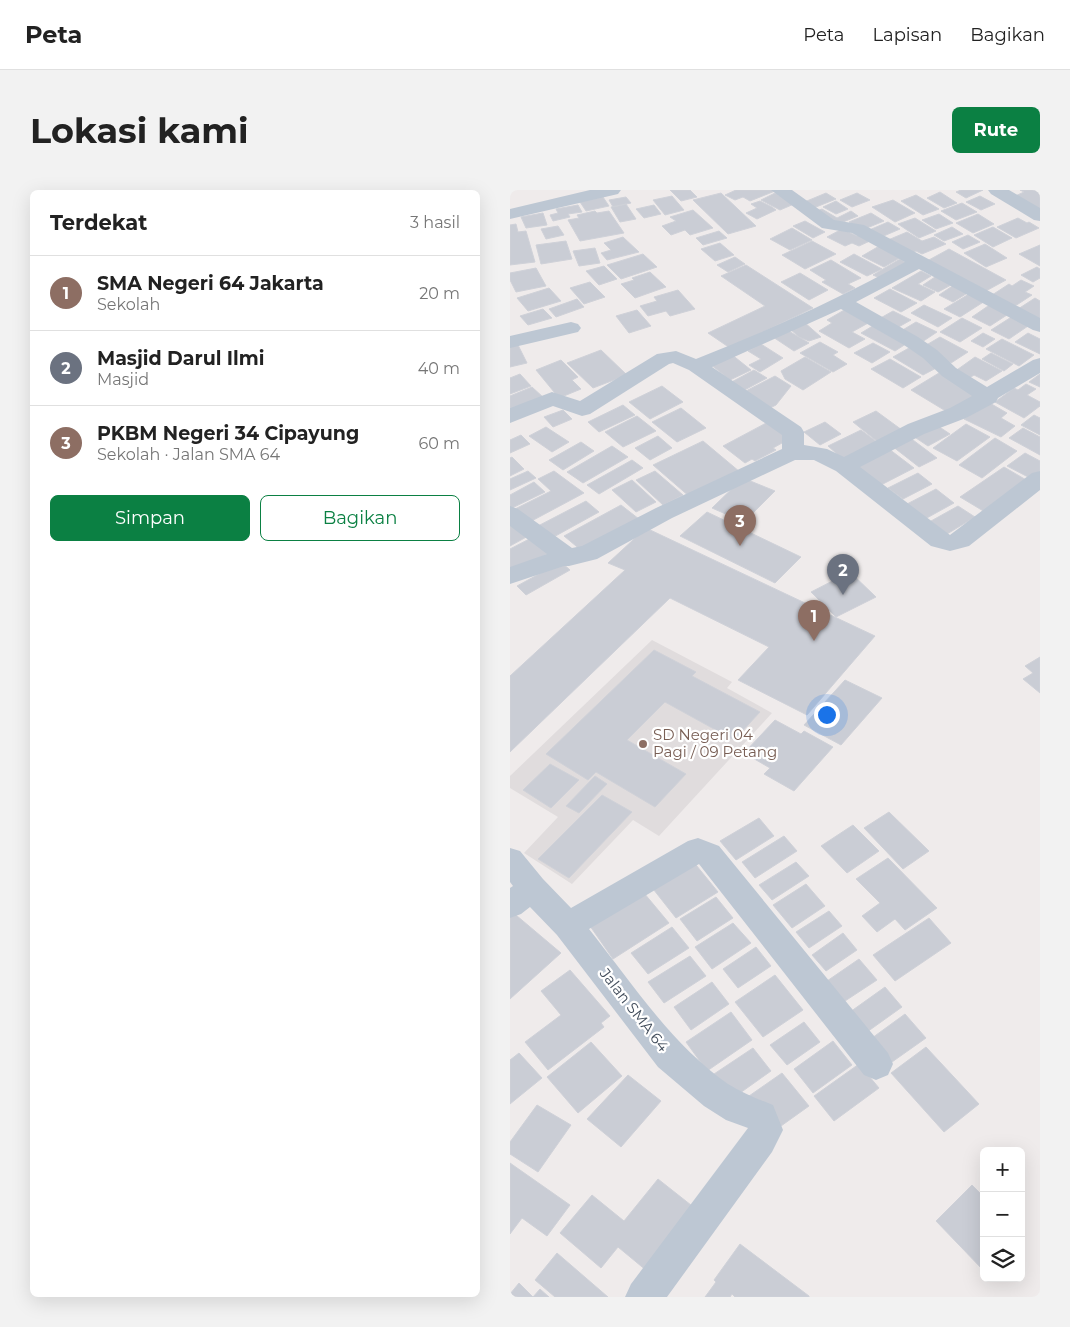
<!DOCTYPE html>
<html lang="id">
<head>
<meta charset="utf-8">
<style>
  :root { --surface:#fff; --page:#f2f2f2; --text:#222; --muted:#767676; --line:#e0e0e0; --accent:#0b8043 }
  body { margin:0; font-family:Montserrat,sans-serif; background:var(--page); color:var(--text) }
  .controls { position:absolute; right:15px; bottom:15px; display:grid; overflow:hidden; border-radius:8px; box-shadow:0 5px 20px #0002 }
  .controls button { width:45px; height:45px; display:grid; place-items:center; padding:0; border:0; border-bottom:1px solid var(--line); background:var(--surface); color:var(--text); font:25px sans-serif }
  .you { position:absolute; left:316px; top:524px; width:18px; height:18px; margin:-12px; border:4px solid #fff; border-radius:50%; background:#1a73e8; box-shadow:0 0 0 8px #1a73e833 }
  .badge { display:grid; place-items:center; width:32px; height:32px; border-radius:50%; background:var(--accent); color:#fff; font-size:16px; font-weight:700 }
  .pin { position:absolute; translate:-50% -41px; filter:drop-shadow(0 1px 2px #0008) }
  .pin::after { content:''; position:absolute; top:26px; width:18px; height:15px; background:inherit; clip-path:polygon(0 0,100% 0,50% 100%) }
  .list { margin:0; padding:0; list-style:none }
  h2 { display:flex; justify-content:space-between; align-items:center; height:65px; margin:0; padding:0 20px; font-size:21px }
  h2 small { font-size:16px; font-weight:400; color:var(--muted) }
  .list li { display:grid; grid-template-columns:32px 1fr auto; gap:15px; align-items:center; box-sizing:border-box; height:75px; padding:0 20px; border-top:1px solid var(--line) }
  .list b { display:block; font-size:19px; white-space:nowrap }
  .list p { margin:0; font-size:16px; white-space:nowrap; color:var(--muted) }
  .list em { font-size:16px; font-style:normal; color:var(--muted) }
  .actions { display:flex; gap:10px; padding:15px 20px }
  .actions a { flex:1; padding:11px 0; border:1px solid var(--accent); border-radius:8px; text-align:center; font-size:18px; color:var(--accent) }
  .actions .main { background:var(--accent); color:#fff }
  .icon { flex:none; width:28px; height:28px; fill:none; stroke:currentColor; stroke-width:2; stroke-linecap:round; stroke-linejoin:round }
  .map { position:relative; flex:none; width:530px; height:1107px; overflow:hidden; border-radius:8px }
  header { display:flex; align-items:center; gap:30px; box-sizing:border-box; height:70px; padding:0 25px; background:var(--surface); border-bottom:1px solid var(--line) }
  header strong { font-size:24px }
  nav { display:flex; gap:28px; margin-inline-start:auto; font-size:18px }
  .intro { display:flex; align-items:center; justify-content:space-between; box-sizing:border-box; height:120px; padding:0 30px }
  h1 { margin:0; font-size:35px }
  .button { padding:12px 22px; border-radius:8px; background:var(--accent); color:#fff; font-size:18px; font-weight:700 }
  main { display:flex; gap:30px; padding:0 30px }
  aside { flex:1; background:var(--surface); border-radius:8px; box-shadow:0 5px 20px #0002 }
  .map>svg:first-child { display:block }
</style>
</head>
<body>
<header>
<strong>Peta</strong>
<nav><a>Peta</a><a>Lapisan</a><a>Bagikan</a></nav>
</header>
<div class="intro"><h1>Lokasi kami</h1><a class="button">Rute</a></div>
<main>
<aside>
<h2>Terdekat<small>3 hasil</small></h2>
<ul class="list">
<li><span class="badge" style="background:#8d6e63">1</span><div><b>SMA Negeri 64 Jakarta</b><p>Sekolah</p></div><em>20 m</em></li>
<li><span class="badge" style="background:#6b7280">2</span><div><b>Masjid Darul Ilmi</b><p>Masjid</p></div><em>40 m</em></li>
<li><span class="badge" style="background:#8d6e63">3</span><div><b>PKBM Negeri 34 Cipayung</b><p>Sekolah · Jalan SMA 64</p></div><em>60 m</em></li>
</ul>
<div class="actions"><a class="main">Simpan</a><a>Bagikan</a></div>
</aside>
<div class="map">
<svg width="530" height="1107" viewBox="0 0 530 1107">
  <rect width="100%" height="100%" fill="#efebeb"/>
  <path fill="#e0dcdd" d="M 142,450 L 222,492 L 217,498 L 262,523 L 149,646 L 123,630 L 62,694 L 14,663 L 48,627 L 0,598 L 0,586 Z"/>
  <path fill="#cacdd5" stroke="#cfd1d8" d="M 160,0 L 180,0 L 187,7 L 171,11 Z
    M 226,0 L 264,0 L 265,1 L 240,11 L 233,7 L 225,10 L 215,5 Z
    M 451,0 L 473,0 L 456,8 L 446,2 Z
    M 510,0 L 530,0 L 530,21 L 501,8 L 514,2 Z
    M 430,2 L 447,13 L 434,18 L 417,8 Z
    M 211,3 L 246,36 L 218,44 L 183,10 Z
    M 265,3 L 284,14 L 270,20 L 251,10 Z
    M 316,3 L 326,9 L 301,19 L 292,13 Z
    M 347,3 L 360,10 L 342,17 L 330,10 Z
    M 406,5 L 429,19 L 413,25 L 391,11 Z
    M 162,6 L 174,20 L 155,25 L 143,10 Z
    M 470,6 L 485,14 L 471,20 L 456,12 Z
    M 93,7 L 99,16 L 76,21 L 70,12 Z
    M 116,7 L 121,13 L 103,17 L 99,10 Z
    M 383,10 L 405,23 L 385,32 L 362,17 Z
    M 250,11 L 262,17 L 266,20 L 247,29 L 236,23 L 247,18 L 241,14 Z
    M 326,11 L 338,19 L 326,24 L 313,17 Z
    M 452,13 L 467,22 L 446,30 L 431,21 Z
    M 116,14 L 126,29 L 110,32 L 101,17 Z
    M 68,15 L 72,22 L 58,24 L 60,27 L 43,31 L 40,25 L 48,23 L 46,19 Z
    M 144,15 L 151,24 L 134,28 L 126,19 Z
    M 312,19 L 327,28 L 341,21 L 348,26 L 328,34 L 304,22 Z
    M 183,20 L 203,38 L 180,45 L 175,40 L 161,45 L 152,36 L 166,31 L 160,27 Z
    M 85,21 L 87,23 L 99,21 L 114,43 L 70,51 L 58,30 L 69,28 L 67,25 Z
    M 33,23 L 37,35 L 16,38 L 11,27 Z
    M 361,23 L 374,31 L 352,40 L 339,32 Z
    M 429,24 L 443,33 L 426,39 L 412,30 Z
    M 468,24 L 484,34 L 463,43 L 446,33 Z
    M 405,28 L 426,41 L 409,48 L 388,34 Z
    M 508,28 L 517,33 L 519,32 L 529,38 L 506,48 L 487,37 Z
    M 295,31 L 315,42 L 303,48 L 283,36 Z
    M 378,32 L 390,39 L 369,48 L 357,41 Z
    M 6,34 L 8,42 L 16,41 L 25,72 L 0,75 L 0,35 Z
    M 48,36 L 54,45 L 36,49 L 31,39 Z
    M 442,37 L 453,44 L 434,51 L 424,45 Z
    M 483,37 L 502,48 L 483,57 L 464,45 Z
    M 282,38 L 302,50 L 280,60 L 260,49 Z
    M 332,39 L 347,46 L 350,44 L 362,50 L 349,56 L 342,53 L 335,56 L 317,47 Z
    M 209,41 L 217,48 L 193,55 L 186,48 Z
    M 397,42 L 412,51 L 424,47 L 436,54 L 412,64 L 406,61 L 399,64 L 378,50 Z
    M 458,45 L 470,52 L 453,59 L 442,52 Z
    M 113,47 L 129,62 L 97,70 L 91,63 L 101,60 L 94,53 Z
    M 56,51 L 62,69 L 31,74 L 26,55 Z
    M 302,51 L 326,64 L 295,79 L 272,65 Z
    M 210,53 L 224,65 L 205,71 L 191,59 Z
    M 475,54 L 497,68 L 476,77 L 454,63 Z
    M 371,55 L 393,66 L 374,77 L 352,66 Z
    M 530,55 L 530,76 L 509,64 Z
    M 85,58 L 90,73 L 69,76 L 63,61 Z
    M 439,59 L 496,90 L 474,102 L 417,71 Z
    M 133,64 L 147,77 L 111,89 L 97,75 Z
    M 344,64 L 372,79 L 357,86 L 330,72 Z
    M 225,67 L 235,74 L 218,82 L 207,75 Z
    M 390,69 L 400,75 L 374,90 L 363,85 Z
    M 321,70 L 351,88 L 338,94 L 345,98 L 333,104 L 312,92 L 316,90 L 300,80 Z
    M 236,75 L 303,118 L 220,158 L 198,143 L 255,116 L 211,86 Z
    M 94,76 L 107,89 L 89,95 L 76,81 Z
    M 527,77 L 530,79 L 530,88 L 523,92 L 511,85 Z
    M 26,78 L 36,96 L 6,102 L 0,90 L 0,83 Z
    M 411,81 L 421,86 L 408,94 L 425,102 L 411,111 L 382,98 Z
    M 140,82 L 156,97 L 125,108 L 111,94 L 124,90 L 122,88 Z
    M 290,83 L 318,100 L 299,110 L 271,92 Z
    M 425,87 L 441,95 L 428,102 L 413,95 Z
    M 511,90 L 524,96 L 515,102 L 522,105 L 502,118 L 479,107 L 499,94 L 502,96 Z
    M 80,92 L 95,107 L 74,114 L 60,98 Z
    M 444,95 L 459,102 L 443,112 L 429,105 Z
    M 39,98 L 51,111 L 18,121 L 7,108 Z
    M 380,99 L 407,113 L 391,122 L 364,108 Z
    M 168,100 L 185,119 L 160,126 L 156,121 L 138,126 L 130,116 L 147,111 L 144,107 Z
    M 459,104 L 475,111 L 450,127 L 434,119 Z
    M 525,108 L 530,111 L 530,133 L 505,121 Z
    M 67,109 L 74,117 L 46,127 L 39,119 Z
    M 481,114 L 500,123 L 480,136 L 462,127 Z
    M 414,115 L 442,128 L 428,137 L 401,123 Z
    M 33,119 L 42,128 L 18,135 L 10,126 Z
    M 336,119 L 360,132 L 342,142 L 355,149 L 339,158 L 309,141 L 322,133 L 317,130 Z
    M 127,120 L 141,136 L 119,143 L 106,126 Z
    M 383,121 L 401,130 L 385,139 L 367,130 Z
    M 503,126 L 521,134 L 499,149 L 481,140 Z
    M 452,128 L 472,138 L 450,152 L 430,142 Z
    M 294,132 L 311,147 L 299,151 L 289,147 L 279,138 Z
    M 406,132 L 427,142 L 412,152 L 391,141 Z
    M 366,134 L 399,152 L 385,161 L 351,143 Z
    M 277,140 L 299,153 L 284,161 L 263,147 Z
    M 473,143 L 485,149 L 473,157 L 461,151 Z
    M 518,143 L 530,149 L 530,164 L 505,152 Z
    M 430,147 L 458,162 L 441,173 L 413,157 Z
    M 492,149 L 524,165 L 509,176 L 476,159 Z
    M 310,152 L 328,162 L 323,165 L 337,174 L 323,182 L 290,163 Z
    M 7,153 L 17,173 L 0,177 L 0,155 Z
    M 363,153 L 380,162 L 362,173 L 344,163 Z
    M 251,154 L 273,168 L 250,182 L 239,175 L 251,169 L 238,161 Z
    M 399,158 L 430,176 L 413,185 L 383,167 Z
    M 91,160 L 117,185 L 83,198 L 57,173 Z
    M 481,163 L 503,174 L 494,181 L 472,169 Z
    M 221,164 L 241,180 L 220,190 L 200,174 Z
    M 295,167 L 321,182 L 293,200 L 275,189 L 271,181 Z
    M 465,167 L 492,181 L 476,191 L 464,185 L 458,189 L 444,182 Z
    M 380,169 L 411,187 L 393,198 L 361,179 Z
    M 51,170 L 68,187 L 62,190 L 71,199 L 49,208 L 26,180 Z
    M 244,180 L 257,188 L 229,203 L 216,195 Z
    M 429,183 L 468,206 L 439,223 L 401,200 Z
    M 10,184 L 21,196 L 0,204 L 0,188 Z
    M 530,184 L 530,197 L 519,192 Z
    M 265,186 L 281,196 L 266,215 L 254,221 L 230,204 Z
    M 516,194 L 526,199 L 517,205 L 530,212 L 530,216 L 514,228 L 485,212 L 504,198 L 508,200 Z
    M 152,196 L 173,212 L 140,229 L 119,212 Z
    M 22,197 L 34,208 L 0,218 L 0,206 Z
    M 478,212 L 497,223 L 491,228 L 505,236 L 491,247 L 454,229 Z
    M 113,215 L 125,225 L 89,242 L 78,232 Z
    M 171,218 L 196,238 L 167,252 L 142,232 Z
    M 53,220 L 62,229 L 43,237 L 34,227 Z
    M 366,221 L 392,240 L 368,252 L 343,232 Z
    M 524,225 L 530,228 L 530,245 L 511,235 Z
    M 127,226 L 146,241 L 113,257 L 95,242 Z
    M 258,232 L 281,248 L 263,258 L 266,260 L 245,271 L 242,269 L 235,273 L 213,256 Z
    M 315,232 L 331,244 L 310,255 L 294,242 Z
    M 425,234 L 440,244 L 418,256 L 403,246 Z
    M 456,234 L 480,247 L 447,271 L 423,258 Z
    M 36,237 L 59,252 L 42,262 L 19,246 Z
    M 513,238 L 530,247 L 530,265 L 499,248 Z
    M 351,240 L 371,255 L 336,272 L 318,256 Z
    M 11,245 L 20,254 L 0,263 L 0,250 Z
    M 148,246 L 162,258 L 140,270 L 125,258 Z
    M 399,247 L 427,268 L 409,277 L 382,256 Z
    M 485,248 L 507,261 L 472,288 L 449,275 Z
    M 193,251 L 230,282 L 180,307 L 143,275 Z
    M 71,252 L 84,261 L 53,280 L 39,270 Z
    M 102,256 L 118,267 L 73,293 L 57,282 Z
    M 379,259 L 404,278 L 369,296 L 344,276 Z
    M 515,263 L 530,271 L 530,281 L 520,288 L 497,276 Z
    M 2,267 L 14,279 L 0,286 L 0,268 Z
    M 122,270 L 133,278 L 89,304 L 77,295 Z
    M 494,277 L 518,291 L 475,322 L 450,307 Z
    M 18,281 L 26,288 L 0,300 L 0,289 Z
    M 44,281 L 74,303 L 16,334 L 1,321 L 41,301 L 28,289 Z
    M 145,281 L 173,305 L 153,315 L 126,290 Z
    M 408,283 L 422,294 L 393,309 L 378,298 Z
    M 233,288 L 265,301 L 234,332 L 202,318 Z
    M 122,290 L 146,312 L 126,322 L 102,300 Z
    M 24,292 L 35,302 L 0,319 L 0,305 Z
    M 426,299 L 444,313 L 415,329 L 397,314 Z
    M 76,311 L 89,322 L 40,349 L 26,337 Z
    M 111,315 L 129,329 L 72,361 L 54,346 Z
    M 448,316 L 465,327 L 437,344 L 421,331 Z
    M 197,322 L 291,367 L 265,393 L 170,346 Z
    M 0,327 L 20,345 L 0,356 Z
    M 136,338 L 365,446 L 297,525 L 228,490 L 259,457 L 160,408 L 0,562 L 0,486 L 115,380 L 98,373 Z
    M 27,345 L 43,361 L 0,382 L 0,359 Z
    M 51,372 L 60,380 L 16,405 L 7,396 Z
    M 340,382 L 366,407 L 326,427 L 301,402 Z
    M 144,460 L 186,482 L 182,486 L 250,522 L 224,550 L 155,512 L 117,550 L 176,584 L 145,617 L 86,582 L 78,590 L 36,564 Z
    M 530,467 L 530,503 L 513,489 L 523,483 L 515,476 Z
    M 335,490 L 372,508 L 331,555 L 294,535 Z
    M 265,530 L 291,544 L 294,541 L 323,557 L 284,601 L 254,584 L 260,578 L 234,563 Z
    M 40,574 L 69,590 L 41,618 L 13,600 Z
    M 85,586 L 97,594 L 69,623 L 56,616 Z
    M 92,605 L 122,622 L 59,688 L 28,669 Z
    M 379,622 L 419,661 L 393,679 L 354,638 Z
    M 249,628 L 264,646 L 226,670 L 210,651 Z
    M 343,635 L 369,661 L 337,683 L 311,656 Z
    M 274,646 L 287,661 L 245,688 L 232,672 Z
    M 378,668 L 427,718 L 395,740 L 385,729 L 367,742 L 352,726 L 370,713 L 346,689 Z
    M 182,670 L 208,702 L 166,728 L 140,695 Z
    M 286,672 L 299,686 L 262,710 L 249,695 Z
    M 296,694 L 315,716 L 282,738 L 263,715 Z
    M 134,703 L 159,733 L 103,769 L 80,736 Z
    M 206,707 L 223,728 L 187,751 L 170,729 Z
    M 0,720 L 51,763 L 0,809 Z
    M 319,721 L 332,736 L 299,758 L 286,742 Z
    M 419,728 L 441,753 L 385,791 L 363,765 Z
    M 223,733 L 241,753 L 202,779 L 185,757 Z
    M 162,737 L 179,758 L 138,784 L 121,763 Z
    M 333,743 L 347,760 L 316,781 L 302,765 Z
    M 246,757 L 261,776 L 228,798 L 213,779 Z
    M 180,766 L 196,786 L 154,813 L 138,792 Z
    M 349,769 L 367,790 L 335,811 L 317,791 Z
    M 60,780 L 100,826 L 91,833 L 94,837 L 38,880 L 15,852 L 51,825 L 31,801 Z
    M 265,785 L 293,820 L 253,847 L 225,812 Z
    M 202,792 L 219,814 L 181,840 L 164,817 Z
    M 375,797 L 392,817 L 357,842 L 340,822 Z
    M 221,822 L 242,850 L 197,881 L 176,852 Z
    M 395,824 L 416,848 L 382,872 L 362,848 Z
    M 294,832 L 310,852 L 277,875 L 260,855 Z
    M 323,851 L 342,875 L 303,903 L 284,879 Z
    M 81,852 L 112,886 L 68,923 L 37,887 Z
    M 416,857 L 469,914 L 434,942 L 381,883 Z
    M 243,858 L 261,881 L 223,908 L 204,884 Z
    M 9,863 L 32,888 L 0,914 L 0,870 Z
    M 349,874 L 369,898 L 324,931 L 304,906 Z
    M 272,883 L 299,916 L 264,941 L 239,906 Z
    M 118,885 L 151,911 L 111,957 L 77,929 Z
    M 27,915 L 61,935 L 28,982 L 0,964 L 0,952 Z
    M 0,973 L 60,1015 L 37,1046 L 12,1028 L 0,1044 Z
    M 148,989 L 186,1019 L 137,1081 L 108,1057 L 91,1078 L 50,1043 L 82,1005 L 114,1031 Z
    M 462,995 L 474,1007 L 474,1081 L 426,1031 Z
    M 230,1054 L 299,1106 L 299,1107 L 225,1107 L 222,1104 L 220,1107 L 195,1107 L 206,1092 L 204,1090 Z
    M 47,1063 L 98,1107 L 45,1107 L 25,1090 Z
    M 9,1093 L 23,1107 L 30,1099 L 39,1107 L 0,1107 L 0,1104 Z"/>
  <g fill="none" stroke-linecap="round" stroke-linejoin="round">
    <path fill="#bdc7d3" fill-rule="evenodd" d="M 261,0 L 282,0 L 324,30 L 354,35 L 530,128 L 530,142 L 523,140 L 409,79 L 346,112 L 408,147 L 427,160 L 446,178 L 477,197 L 523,170 L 530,168 L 530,183 L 488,208 L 486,212 L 456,228 L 414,244 L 350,277 L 440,345 L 522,283 L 530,281 L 530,300 L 459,356 L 440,361 L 421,356 L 326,281 L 304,270 L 285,270 L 162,328 L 87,369 L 59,376 L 54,376 L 0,394 L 0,377 L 37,364 L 0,336 L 0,316 L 8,319 L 62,358 L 72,356 L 146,318 L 272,259 L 272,245 L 179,180 L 163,173 L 159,174 L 80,224 L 72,226 L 43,216 L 0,233 L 0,218 L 42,202 L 70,211 L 147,164 L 166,161 L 186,169 C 257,141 329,109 395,72 L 342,43 L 312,38 ZM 331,119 L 394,155 L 413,168 L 432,186 L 462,206 L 440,218 L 398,234 L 334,267 L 317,259 L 294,255 L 294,242 L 291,237 L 202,177 Z
      M 478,0 L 499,0 L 530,18 L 530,31 L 524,30 L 481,4 Z
      M 61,132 L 68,134 L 71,138 L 68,142 L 0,158 L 0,146 Z
      M 188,648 L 209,656 L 378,863 L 383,874 L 378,885 L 366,890 L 354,885 L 189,674 L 79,739 C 122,793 161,854 218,894 C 232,903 248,909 263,915 L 273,940 L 262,962 L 157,1107 L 115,1107 L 121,1094 L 238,938 L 216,930 L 194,916 L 148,877 L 47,745 L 20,717 L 11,724 L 0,728 L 0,698 L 3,696 L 0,692 L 0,658 L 10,661 L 33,689 L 61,718 L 178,651 Z"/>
    <path fill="#bdc7d3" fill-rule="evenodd" d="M 80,0 L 111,0 L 108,4 L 0,29 L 0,19 Z"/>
  </g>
  <circle fill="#8d6e63" stroke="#fff" stroke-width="2" cx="133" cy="554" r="5"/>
  <g text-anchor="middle" stroke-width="4.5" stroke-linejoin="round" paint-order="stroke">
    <g font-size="15" fill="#785e54" stroke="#fff" text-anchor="start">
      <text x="143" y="550">SD Negeri 04<tspan x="143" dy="17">Pagi / 09 Petang</tspan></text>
    </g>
    <g font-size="15" fill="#424d5b" stroke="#fff">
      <text transform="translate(124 820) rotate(52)" y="5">Jalan SMA 64</text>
    </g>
  </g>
</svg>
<div class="controls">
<button>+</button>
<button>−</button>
<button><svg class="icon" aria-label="layers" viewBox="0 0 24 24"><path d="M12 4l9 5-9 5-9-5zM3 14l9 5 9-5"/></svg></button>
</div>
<div class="you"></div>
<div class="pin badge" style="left:304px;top:451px;background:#8d6e63">1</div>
<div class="pin badge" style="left:333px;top:405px;background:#6b7280">2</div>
<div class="pin badge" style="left:230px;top:356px;background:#8d6e63">3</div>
</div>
</main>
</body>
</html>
